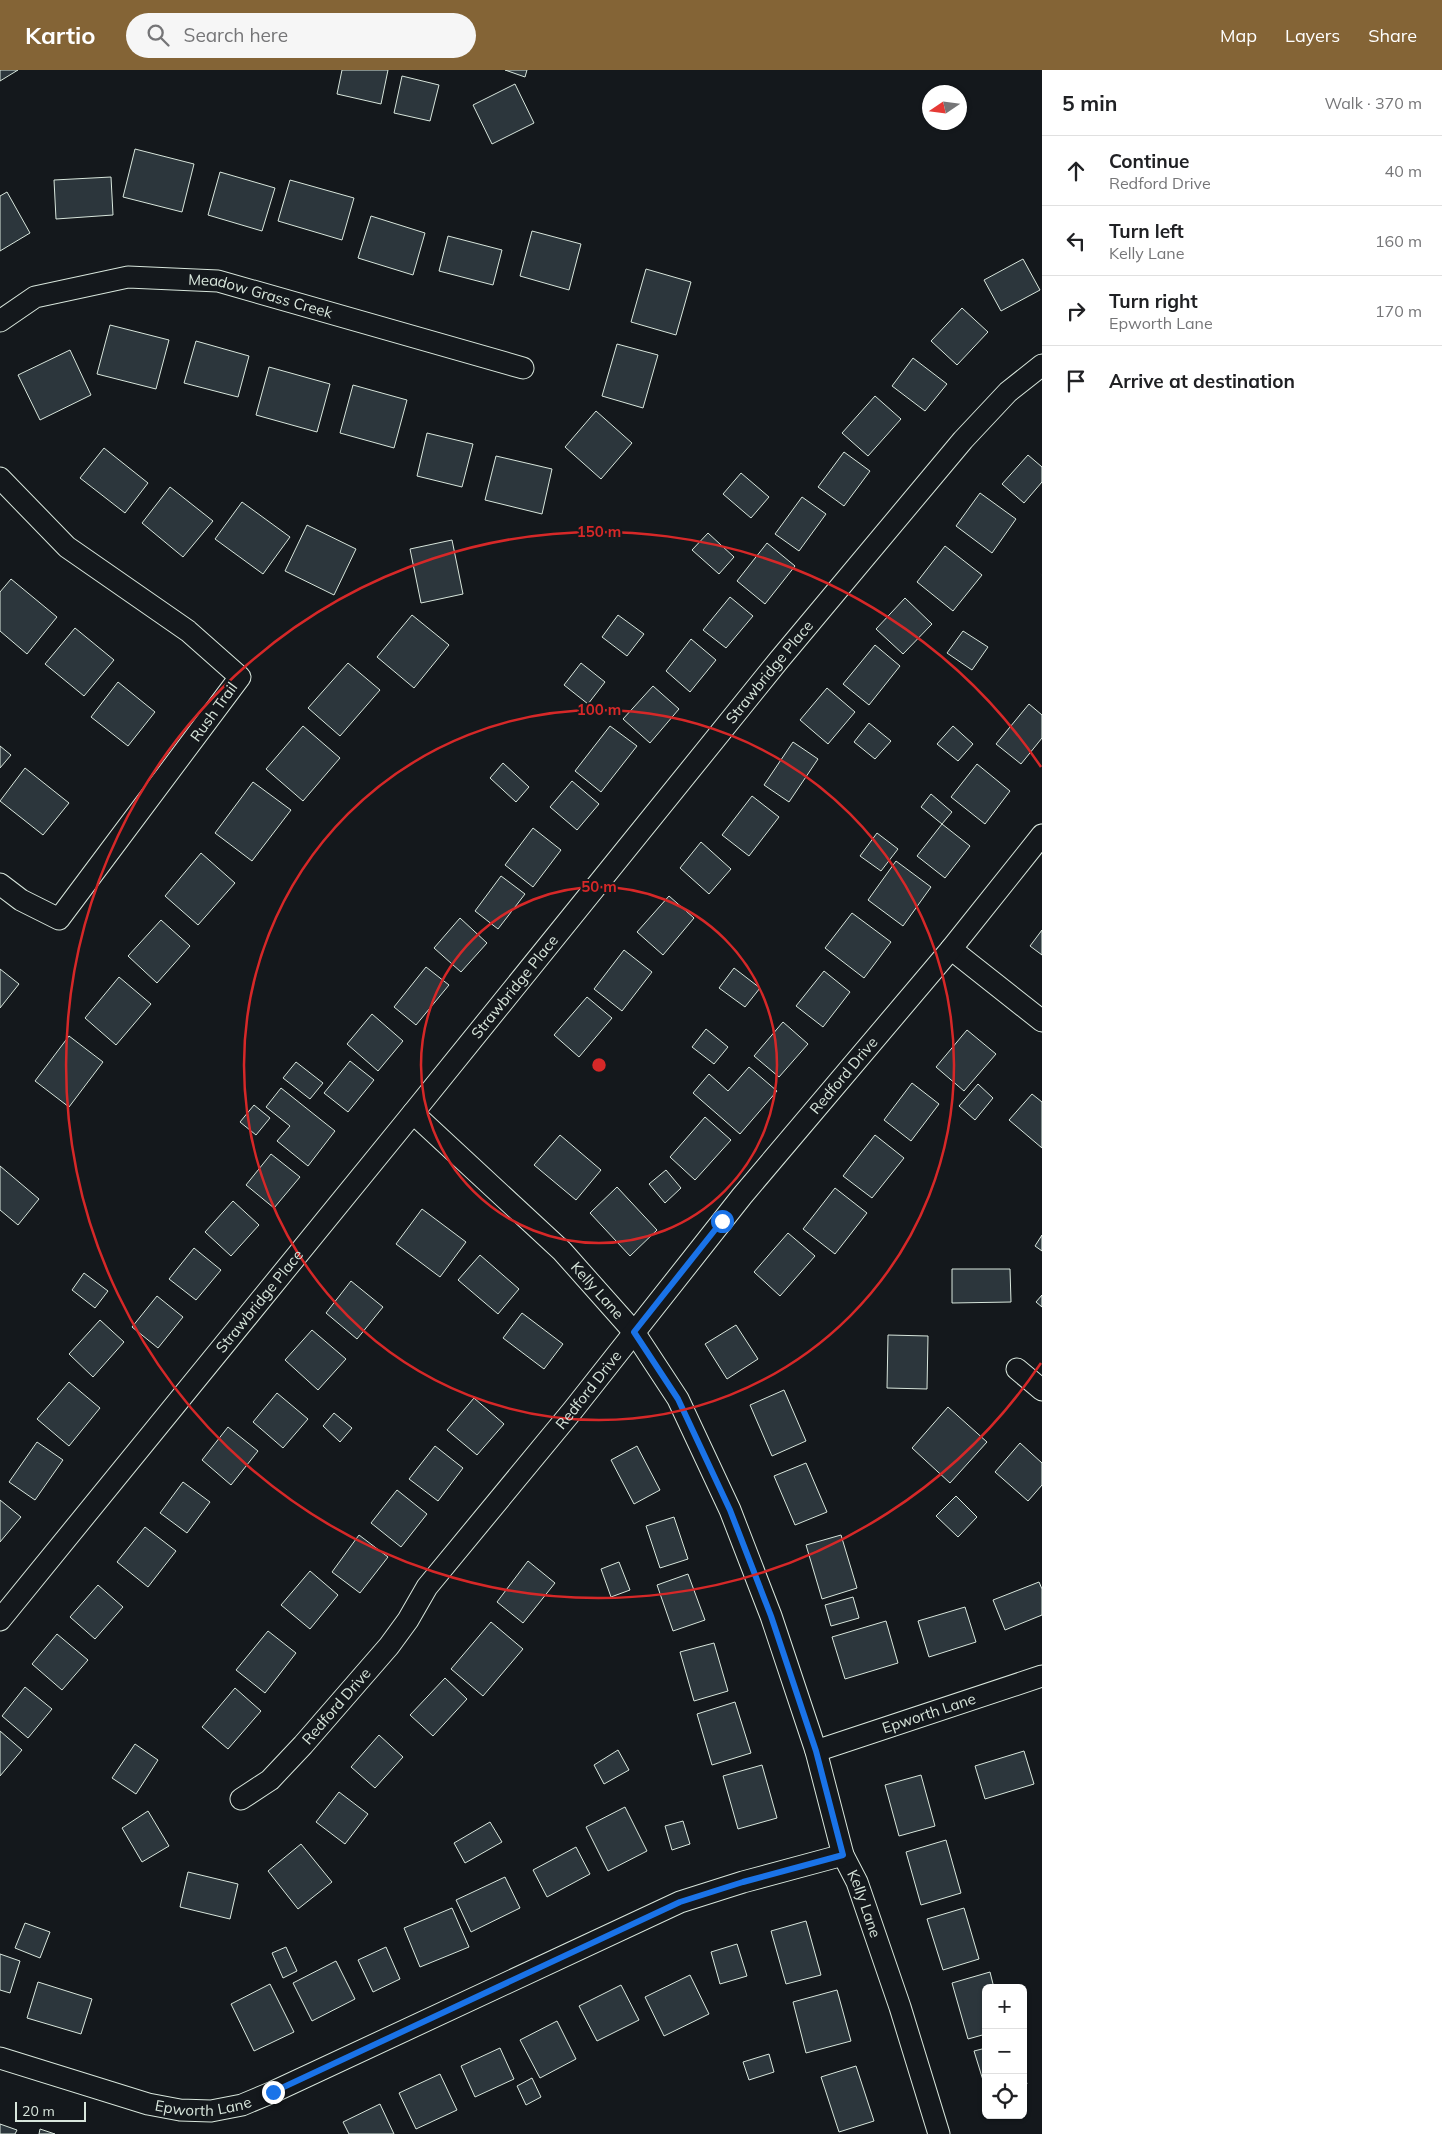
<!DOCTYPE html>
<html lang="en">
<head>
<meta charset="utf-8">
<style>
  :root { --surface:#fff; --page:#f6f6f6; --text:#202124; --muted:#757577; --line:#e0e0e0; --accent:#846436 }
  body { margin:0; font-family:Mulish,sans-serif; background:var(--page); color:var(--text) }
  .controls { position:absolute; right:15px; bottom:15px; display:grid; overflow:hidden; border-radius:8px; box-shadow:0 1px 4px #0004 }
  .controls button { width:45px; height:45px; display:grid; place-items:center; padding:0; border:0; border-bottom:1px solid var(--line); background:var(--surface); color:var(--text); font:25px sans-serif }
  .compass { position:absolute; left:922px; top:15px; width:45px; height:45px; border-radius:50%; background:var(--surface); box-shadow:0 1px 4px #0004; rotate:257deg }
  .scale { position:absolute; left:15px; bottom:12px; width:71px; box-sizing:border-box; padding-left:5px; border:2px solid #d8e6dc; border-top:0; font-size:14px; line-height:18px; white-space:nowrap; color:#d8e6dc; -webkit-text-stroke:4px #14181c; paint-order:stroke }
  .stop { position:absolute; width:15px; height:15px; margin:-11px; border:4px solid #1a73e8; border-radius:50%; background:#fff }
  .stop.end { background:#1a73e8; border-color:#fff; box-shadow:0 1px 5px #0008 }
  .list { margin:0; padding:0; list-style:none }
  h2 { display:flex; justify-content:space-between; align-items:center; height:65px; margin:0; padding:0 20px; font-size:21px }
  h2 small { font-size:16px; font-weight:400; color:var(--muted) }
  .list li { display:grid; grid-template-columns:32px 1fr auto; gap:15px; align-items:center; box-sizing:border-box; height:70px; padding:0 20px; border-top:1px solid var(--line) }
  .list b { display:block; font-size:19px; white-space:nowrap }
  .list p { margin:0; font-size:16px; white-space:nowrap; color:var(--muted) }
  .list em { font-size:16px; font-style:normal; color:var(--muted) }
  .icon { flex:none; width:28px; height:28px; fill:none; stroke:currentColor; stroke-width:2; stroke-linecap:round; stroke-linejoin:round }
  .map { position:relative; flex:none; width:1042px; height:2064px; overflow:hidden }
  header { display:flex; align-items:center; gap:30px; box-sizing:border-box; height:70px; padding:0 25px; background:var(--accent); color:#fff }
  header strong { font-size:24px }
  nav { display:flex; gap:28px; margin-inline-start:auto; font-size:18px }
  .search { width:350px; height:45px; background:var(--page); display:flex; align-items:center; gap:12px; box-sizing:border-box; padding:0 18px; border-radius:28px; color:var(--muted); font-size:19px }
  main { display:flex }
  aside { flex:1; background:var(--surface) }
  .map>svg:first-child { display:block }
</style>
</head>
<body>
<header>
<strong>Kartio</strong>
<div class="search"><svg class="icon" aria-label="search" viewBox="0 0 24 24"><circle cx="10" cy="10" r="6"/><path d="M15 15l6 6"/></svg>Search here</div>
<nav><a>Map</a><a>Layers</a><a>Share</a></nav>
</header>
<main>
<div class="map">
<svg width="1042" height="2064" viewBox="0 0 1042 2064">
  <rect width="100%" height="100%" fill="#14181c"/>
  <path fill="#2c363c" stroke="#d8e6dc" d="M 0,0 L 18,0 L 0,11 Z
    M 342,0 L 388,0 L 381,34 L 337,24 Z
    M 505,0 L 527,0 L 525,7 Z
    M 402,6 L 439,15 L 430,51 L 394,43 Z
    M 515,14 L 534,53 L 492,74 L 473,35 Z
    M 135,79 L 194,94 L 182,142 L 123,127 Z
    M 220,102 L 275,118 L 262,161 L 208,145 Z
    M 111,107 L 113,145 L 56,149 L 54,110 Z
    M 290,110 L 354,128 L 342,170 L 278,151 Z
    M 7,122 L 30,163 L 0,181 L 0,126 Z
    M 371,146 L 425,163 L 413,205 L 358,188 Z
    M 532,161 L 581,174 L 569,220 L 520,206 Z
    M 448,166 L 502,180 L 493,215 L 439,201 Z
    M 1023,189 L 1040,220 L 1001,241 L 984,210 Z
    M 646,199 L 691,212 L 676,265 L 631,252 Z
    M 962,238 L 988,262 L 957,295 L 931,271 Z
    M 110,255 L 169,270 L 156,319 L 97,304 Z
    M 196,271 L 249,286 L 238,327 L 184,313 Z
    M 617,274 L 658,285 L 643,338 L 602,326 Z
    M 70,280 L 91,325 L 40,350 L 18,305 Z
    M 913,288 L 947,314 L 925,341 L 892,316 Z
    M 269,297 L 330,314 L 317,362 L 256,345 Z
    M 353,315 L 407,330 L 394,378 L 340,363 Z
    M 875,326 L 901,349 L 868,386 L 842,363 Z
    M 596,341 L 632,373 L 601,409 L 565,377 Z
    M 427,363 L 473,374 L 462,417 L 417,406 Z
    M 104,378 L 148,413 L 125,443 L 80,408 Z
    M 844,382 L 870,401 L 844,436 L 818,417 Z
    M 1028,385 L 1042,397 L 1042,412 L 1024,433 L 1002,414 Z
    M 496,386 L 552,399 L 542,444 L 485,430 Z
    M 741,403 L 769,427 L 751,448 L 723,424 Z
    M 170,417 L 213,451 L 183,487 L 142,453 Z
    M 980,423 L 1016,449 L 992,483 L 956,456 Z
    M 802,427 L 826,444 L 799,481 L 775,464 Z
    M 242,432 L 290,467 L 263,504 L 215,469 Z
    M 307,455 L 356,479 L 334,525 L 285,501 Z
    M 708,463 L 734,487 L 719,504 L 692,480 Z
    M 452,470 L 463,524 L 421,533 L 410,479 Z
    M 767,473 L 795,496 L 765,534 L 737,511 Z
    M 945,476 L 982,505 L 953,541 L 917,512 Z
    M 11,509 L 57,547 L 27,584 L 0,561 L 0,522 Z
    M 730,527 L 753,546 L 726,578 L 703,560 Z
    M 905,528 L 932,554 L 903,584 L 876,559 Z
    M 412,545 L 449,575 L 414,618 L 377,587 Z
    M 618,545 L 644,564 L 627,586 L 602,567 Z
    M 75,558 L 114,590 L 84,626 L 45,594 Z
    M 963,561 L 988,577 L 972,600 L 947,583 Z
    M 691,569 L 716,590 L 690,622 L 666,601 Z
    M 875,575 L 900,596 L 869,635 L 843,614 Z
    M 348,593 L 380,620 L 340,666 L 308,638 Z
    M 581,593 L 605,612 L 588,634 L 564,615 Z
    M 118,612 L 155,642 L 128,676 L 91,647 Z
    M 653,616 L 679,639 L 650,673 L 623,649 Z
    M 827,618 L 855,642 L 828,674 L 800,650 Z
    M 1029,634 L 1042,645 L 1042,668 L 1021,694 L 996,674 Z
    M 869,653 L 891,671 L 875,689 L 854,672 Z
    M 303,656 L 340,688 L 303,731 L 266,699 Z
    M 610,656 L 637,676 L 601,722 L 575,701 Z
    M 953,656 L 973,674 L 958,691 L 937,674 Z
    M 793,672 L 818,689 L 789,732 L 764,715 Z
    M 0,676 L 11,685 L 0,698 Z
    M 503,693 L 529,717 L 516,732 L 490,708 Z
    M 977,694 L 1010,721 L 985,754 L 951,727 Z
    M 25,698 L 69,733 L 43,765 L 0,731 Z
    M 572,711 L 599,734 L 577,760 L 550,737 Z
    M 253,712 L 291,740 L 252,791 L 215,763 Z
    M 931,724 L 952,742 L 942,754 L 921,737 Z
    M 752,726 L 779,747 L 749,786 L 722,765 Z
    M 942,754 L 970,776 L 945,808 L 917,786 Z
    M 533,758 L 561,780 L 533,817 L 505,795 Z
    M 877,763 L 898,779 L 881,801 L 860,786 Z
    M 701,772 L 731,799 L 709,824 L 680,798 Z
    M 201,783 L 235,813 L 198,855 L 165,826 Z
    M 896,791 L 931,817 L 903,856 L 868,830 Z
    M 501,806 L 525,824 L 498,859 L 475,841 Z
    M 669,826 L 694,848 L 663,885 L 637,862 Z
    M 852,843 L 891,872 L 864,908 L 825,878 Z
    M 460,848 L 487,873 L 461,902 L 434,878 Z
    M 161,850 L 190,876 L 157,913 L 128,886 Z
    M 1042,860 L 1042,885 L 1030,876 Z
    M 624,880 L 652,902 L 622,941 L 594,919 Z
    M 426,897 L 449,915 L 416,955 L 394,937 Z
    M 734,898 L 760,918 L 745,937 L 719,918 Z
    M 0,899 L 19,914 L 0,938 Z
    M 824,901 L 850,922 L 823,957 L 796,936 Z
    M 119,907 L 151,934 L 116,975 L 85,948 Z
    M 587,927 L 612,948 L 579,987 L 554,965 Z
    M 372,944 L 403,971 L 378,1001 L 347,974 Z
    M 783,952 L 808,974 L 779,1007 L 754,986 Z
    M 706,959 L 728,977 L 714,994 L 692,977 Z
    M 967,960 L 996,984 L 964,1021 L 936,997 Z
    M 69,966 L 103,992 L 69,1037 L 35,1011 Z
    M 350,991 L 374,1010 L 348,1042 L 324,1023 Z
    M 296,992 L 323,1013 L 310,1029 L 283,1008 Z
    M 749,997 L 777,1021 L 740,1064 L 693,1023 L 709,1004 L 728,1021 Z
    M 912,1013 L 939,1034 L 911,1071 L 884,1050 Z
    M 978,1014 L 993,1028 L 975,1050 L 959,1036 Z
    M 281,1018 L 335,1061 L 308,1096 L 277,1071 L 290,1056 L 266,1037 Z
    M 1032,1024 L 1042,1032 L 1042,1078 L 1009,1050 Z
    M 254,1035 L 270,1048 L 256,1065 L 240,1052 Z
    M 705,1047 L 731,1070 L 695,1110 L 670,1087 Z
    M 560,1065 L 601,1100 L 576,1130 L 534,1095 Z
    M 875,1065 L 904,1088 L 872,1128 L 843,1106 Z
    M 271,1084 L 300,1107 L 274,1138 L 246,1115 Z
    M 0,1096 L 39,1129 L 18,1155 L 0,1140 Z
    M 666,1100 L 681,1118 L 665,1133 L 649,1114 Z
    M 617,1117 L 657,1160 L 630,1186 L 590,1143 Z
    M 835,1118 L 867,1143 L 835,1184 L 803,1159 Z
    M 233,1131 L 259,1155 L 231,1186 L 205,1162 Z
    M 422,1139 L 466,1172 L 440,1207 L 396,1174 Z
    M 788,1163 L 815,1186 L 780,1226 L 754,1202 Z
    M 1042,1165 L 1042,1181 L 1035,1176 Z
    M 194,1178 L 221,1200 L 196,1230 L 169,1209 Z
    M 480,1185 L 519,1219 L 498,1244 L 458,1210 Z
    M 952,1199 L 1010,1199 L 1011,1232 L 952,1233 Z
    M 84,1203 L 108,1221 L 95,1238 L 72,1220 Z
    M 351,1211 L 383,1237 L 357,1269 L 326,1243 Z
    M 1042,1225 L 1042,1237 L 1036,1232 Z
    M 157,1226 L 183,1247 L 158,1278 L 132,1257 Z
    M 522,1243 L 563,1274 L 544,1299 L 503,1268 Z
    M 100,1250 L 124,1272 L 93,1307 L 69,1284 Z
    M 736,1255 L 758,1289 L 727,1309 L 705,1274 Z
    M 312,1260 L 346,1289 L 318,1320 L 285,1290 Z
    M 888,1265 L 928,1266 L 927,1319 L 887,1318 Z
    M 69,1312 L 100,1338 L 69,1376 L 37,1349 Z
    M 784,1320 L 806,1371 L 772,1386 L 750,1335 Z
    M 277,1323 L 308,1349 L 283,1378 L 253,1352 Z
    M 474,1328 L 504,1354 L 477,1385 L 447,1360 Z
    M 948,1337 L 987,1372 L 950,1413 L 912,1378 Z
    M 334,1343 L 352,1358 L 340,1372 L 323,1356 Z
    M 228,1357 L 258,1381 L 231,1415 L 202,1390 Z
    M 37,1372 L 63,1390 L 35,1430 L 9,1412 Z
    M 1020,1373 L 1042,1393 L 1042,1415 L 1028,1431 L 995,1402 Z
    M 435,1376 L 463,1398 L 438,1431 L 409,1409 Z
    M 637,1376 L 660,1420 L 634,1434 L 611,1390 Z
    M 806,1393 L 827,1442 L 795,1455 L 774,1406 Z
    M 183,1412 L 210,1432 L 187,1463 L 160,1443 Z
    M 397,1420 L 427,1444 L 401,1477 L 371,1453 Z
    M 956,1426 L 977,1447 L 958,1467 L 936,1446 Z
    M 0,1430 L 21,1447 L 0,1472 Z
    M 674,1447 L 688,1489 L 660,1498 L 646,1456 Z
    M 145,1457 L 176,1481 L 148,1517 L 117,1492 Z
    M 359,1465 L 388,1487 L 360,1523 L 332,1502 Z
    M 841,1465 L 857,1518 L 822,1529 L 806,1475 Z
    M 528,1491 L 555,1513 L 523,1553 L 497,1532 Z
    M 619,1492 L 630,1520 L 611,1527 L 601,1499 Z
    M 310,1501 L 338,1525 L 310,1559 L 281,1535 Z
    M 688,1504 L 705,1550 L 673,1561 L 657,1515 Z
    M 1039,1512 L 1042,1519 L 1042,1545 L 1005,1560 L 993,1530 Z
    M 98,1515 L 123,1537 L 95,1569 L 70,1547 Z
    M 853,1527 L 859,1548 L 831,1556 L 825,1535 Z
    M 965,1537 L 976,1572 L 929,1587 L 918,1551 Z
    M 886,1551 L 898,1593 L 845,1609 L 832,1567 Z
    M 491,1552 L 523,1579 L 483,1626 L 451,1599 Z
    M 268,1561 L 296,1583 L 265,1623 L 236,1600 Z
    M 57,1564 L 88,1590 L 62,1620 L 32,1594 Z
    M 714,1573 L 728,1621 L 694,1631 L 680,1582 Z
    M 445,1608 L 467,1629 L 433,1666 L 410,1645 Z
    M 25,1617 L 52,1639 L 28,1668 L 2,1646 Z
    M 235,1618 L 261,1641 L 228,1679 L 202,1657 Z
    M 735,1632 L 751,1683 L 712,1695 L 697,1644 Z
    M 0,1661 L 22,1680 L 0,1706 Z
    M 379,1665 L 403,1687 L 375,1718 L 351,1697 Z
    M 135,1674 L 158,1690 L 136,1724 L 112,1708 Z
    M 618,1680 L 629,1700 L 604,1714 L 594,1695 Z
    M 1024,1681 L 1034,1714 L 985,1729 L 975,1696 Z
    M 762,1695 L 777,1748 L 738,1759 L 723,1706 Z
    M 921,1705 L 935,1756 L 899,1766 L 885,1715 Z
    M 339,1722 L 368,1744 L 345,1774 L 316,1752 Z
    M 625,1737 L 647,1781 L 608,1801 L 586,1757 Z
    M 148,1741 L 169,1776 L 142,1792 L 122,1758 Z
    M 683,1751 L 690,1774 L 672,1780 L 665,1756 Z
    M 490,1752 L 502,1772 L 465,1793 L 454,1773 Z
    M 946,1770 L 961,1823 L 921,1835 L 906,1782 Z
    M 301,1774 L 332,1812 L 298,1839 L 268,1801 Z
    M 576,1777 L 590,1804 L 547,1827 L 533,1800 Z
    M 188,1802 L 238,1814 L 230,1849 L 180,1837 Z
    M 505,1807 L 520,1838 L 471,1862 L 456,1830 Z
    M 452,1838 L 469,1877 L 420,1897 L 404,1858 Z
    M 964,1838 L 979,1889 L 943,1900 L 927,1849 Z
    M 806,1851 L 821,1905 L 786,1914 L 771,1861 Z
    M 25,1853 L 50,1862 L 40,1888 L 15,1878 Z
    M 737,1874 L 747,1906 L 720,1914 L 711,1882 Z
    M 286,1877 L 297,1901 L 283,1908 L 272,1883 Z
    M 386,1877 L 400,1909 L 373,1922 L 358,1890 Z
    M 0,1884 L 20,1891 L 10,1923 L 0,1920 Z
    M 336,1891 L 355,1929 L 312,1951 L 293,1913 Z
    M 990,1902 L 994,1918 L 986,1918 L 986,1964 L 968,1969 L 952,1913 Z
    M 690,1905 L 709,1944 L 664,1966 L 645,1927 Z
    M 38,1912 L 92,1929 L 81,1964 L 27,1948 Z
    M 270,1914 L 294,1962 L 254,1981 L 231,1934 Z
    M 621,1915 L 639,1950 L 597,1971 L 579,1936 Z
    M 837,1920 L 851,1971 L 806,1983 L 793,1932 Z
    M 557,1951 L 576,1989 L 540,2008 L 520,1970 Z
    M 500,1978 L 514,2009 L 475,2027 L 461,1996 Z
    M 986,1978 L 986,2020 L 974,1981 Z
    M 769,1984 L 774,2002 L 749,2010 L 743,1992 Z
    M 856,1996 L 874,2051 L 839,2062 L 821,2007 Z
    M 1023,2000 L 1027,2014 L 1023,2015 Z
    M 440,2004 L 457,2040 L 416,2059 L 399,2023 Z
    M 532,2008 L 541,2027 L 526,2035 L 517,2016 Z
    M 380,2034 L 394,2064 L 349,2064 L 343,2052 Z
    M 0,2054 L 17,2060 L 15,2064 L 0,2064 Z
    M 40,2059 L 55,2064 L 39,2064 Z"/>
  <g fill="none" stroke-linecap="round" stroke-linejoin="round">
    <defs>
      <g id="minor">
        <path id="s1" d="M 0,251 L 35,227 L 128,207 L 218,211 L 523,298"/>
        <path d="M 0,408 L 67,477 L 188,561 L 240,607 L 59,849 L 21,830 L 0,814"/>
        <path d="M 951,879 L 1042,951"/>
        <path id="s2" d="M 413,1043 L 562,1181 L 634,1262 L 678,1329 L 730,1440 L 771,1546 L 816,1681 L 843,1785 L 857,1812 L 900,1937 L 939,2064"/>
        <path d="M 1017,1299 L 1042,1320"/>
        <path id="s3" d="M 0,1550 L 413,1043 L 779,590 L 963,370 L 1008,322 L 1042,295"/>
        <path id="s4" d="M 816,1681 L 1042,1606"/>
        <path id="s5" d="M 241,1729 L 270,1710 L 303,1675 L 389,1576 L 408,1550 L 427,1517 L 573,1340 L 742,1126 L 951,879 L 1042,765"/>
        <path id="s6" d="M 0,1988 L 148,2034 L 180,2040 L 211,2041 L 242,2035 L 273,2022 L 680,1832 L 743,1812 L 843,1785"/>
      </g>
    </defs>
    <use href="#minor" stroke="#d8e6dc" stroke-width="23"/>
    <use href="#minor" stroke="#14181c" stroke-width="21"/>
  </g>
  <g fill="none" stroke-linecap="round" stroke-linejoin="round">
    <path stroke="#1a73e8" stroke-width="6" d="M 273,2022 L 680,1832 L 743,1812 L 843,1785 L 816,1681 L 771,1546 L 730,1440 L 678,1329 L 634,1262 L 722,1151"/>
  </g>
  <g fill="none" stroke="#d62828" stroke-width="2.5">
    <circle cx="599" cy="995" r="178"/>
    <circle cx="599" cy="995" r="355"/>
    <path d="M1041 1293A533 533 0 1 1 1041 697"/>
  </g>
  <g text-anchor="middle" stroke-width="4" stroke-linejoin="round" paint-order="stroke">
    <g font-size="15" fill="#d8e6dc" stroke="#14181c">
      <text dy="5" stroke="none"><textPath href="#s1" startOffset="272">Meadow Grass Creek</textPath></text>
      <text dy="5" stroke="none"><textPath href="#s3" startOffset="1221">Strawbridge Place</textPath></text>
      <text transform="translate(214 642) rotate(-54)" y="5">Rush Trail</text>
      <text dy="5" stroke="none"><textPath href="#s3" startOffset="816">Strawbridge Place</textPath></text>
      <text dy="5" stroke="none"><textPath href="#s5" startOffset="944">Redford Drive</textPath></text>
      <text dy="5" stroke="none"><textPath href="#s2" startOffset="256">Kelly Lane</textPath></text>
      <text dy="5" stroke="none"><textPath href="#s3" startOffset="411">Strawbridge Place</textPath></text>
      <text dy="5" stroke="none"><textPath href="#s5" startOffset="539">Redford Drive</textPath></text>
      <text dy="5" stroke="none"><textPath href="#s5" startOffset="134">Redford Drive</textPath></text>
      <text dy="5" stroke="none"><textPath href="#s4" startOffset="119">Epworth Lane</textPath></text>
      <text dy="5" stroke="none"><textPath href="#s2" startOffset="931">Kelly Lane</textPath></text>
      <text dy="5" stroke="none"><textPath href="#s6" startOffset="211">Epworth Lane</textPath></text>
    </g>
  </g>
  <circle cx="599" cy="995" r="8" fill="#d62828" stroke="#14181c" stroke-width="2.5"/>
  <g font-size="15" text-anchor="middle" font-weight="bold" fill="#d62828" stroke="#14181c" stroke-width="4" stroke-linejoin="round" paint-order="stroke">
    <text x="599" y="467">150 m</text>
    <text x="599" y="645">100 m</text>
    <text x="599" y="822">50 m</text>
  </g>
</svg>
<div class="controls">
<button>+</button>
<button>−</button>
<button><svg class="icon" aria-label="locate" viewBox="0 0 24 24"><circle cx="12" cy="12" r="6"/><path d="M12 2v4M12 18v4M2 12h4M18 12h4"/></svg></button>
</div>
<svg class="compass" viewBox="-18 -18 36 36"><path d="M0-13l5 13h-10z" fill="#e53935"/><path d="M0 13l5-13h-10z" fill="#757577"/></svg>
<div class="scale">20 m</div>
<div class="stop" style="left:722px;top:1151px"></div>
<div class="stop end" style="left:273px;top:2022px"></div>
</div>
<aside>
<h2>5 min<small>Walk · 370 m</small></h2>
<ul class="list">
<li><svg class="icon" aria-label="ahead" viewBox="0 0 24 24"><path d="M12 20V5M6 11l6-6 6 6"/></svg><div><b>Continue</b><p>Redford Drive</p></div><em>40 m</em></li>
<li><svg class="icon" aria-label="left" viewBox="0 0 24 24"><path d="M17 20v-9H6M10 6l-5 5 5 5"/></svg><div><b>Turn left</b><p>Kelly Lane</p></div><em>160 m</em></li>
<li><svg class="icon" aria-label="right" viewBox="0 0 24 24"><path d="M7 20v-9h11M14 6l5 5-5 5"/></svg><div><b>Turn right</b><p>Epworth Lane</p></div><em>170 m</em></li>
<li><svg class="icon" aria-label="arrive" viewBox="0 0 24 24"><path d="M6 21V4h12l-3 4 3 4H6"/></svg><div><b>Arrive at destination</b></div></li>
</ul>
</aside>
</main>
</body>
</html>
